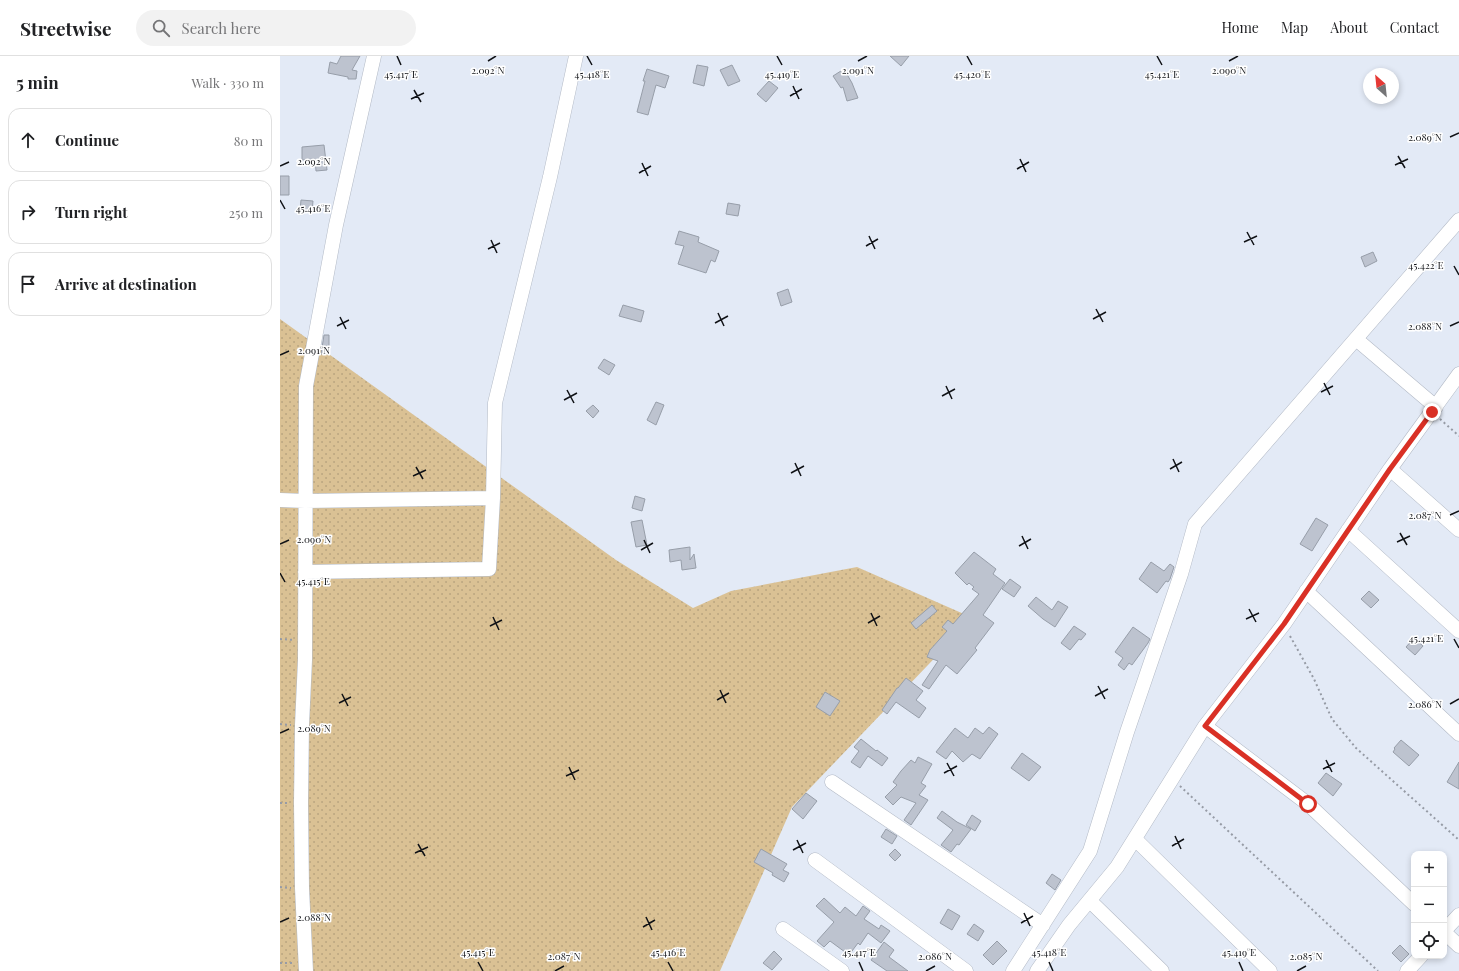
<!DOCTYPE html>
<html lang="en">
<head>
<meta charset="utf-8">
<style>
  :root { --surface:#fff; --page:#f2f2f2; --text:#202124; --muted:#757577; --line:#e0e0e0 }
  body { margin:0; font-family:"Playfair Display",serif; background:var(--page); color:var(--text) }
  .controls { position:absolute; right:12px; bottom:12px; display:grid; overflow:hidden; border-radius:8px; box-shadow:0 2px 6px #0003 }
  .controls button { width:36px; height:36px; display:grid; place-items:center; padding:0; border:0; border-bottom:1px solid var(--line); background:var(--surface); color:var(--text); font:20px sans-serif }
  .compass { position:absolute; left:1083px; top:12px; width:36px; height:36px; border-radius:50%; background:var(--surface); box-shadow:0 2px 6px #0003; rotate:333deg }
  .stop { position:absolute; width:12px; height:12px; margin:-9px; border:3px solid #d93025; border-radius:50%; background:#fff }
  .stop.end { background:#d93025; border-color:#fff; box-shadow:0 1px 4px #0008 }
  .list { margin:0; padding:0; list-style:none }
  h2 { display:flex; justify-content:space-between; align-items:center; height:52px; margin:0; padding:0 16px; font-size:17px }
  h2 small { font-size:13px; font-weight:400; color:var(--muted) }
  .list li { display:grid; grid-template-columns:26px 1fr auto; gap:12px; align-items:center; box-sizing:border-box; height:64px; margin:0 8px 8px; padding:0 8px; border:1px solid var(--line); border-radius:12px }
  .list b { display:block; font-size:15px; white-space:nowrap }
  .list em { font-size:13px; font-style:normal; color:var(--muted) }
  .icon { flex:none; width:22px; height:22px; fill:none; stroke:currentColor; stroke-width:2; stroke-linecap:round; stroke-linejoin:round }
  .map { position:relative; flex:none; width:1179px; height:915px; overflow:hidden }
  header { display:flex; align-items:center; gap:24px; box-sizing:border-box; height:56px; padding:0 20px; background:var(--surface); border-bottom:1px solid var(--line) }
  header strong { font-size:19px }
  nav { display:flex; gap:22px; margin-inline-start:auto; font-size:14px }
  .search { width:280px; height:36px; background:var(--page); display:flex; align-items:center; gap:10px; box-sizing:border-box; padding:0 14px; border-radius:22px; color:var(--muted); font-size:15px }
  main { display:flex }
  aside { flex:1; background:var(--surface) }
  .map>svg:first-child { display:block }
</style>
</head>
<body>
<header>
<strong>Streetwise</strong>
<div class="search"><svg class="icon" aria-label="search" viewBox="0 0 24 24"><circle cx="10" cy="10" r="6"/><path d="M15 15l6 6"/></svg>Search here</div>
<nav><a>Home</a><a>Map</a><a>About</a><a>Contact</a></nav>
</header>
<main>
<aside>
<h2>5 min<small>Walk · 330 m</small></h2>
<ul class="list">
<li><svg class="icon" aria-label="ahead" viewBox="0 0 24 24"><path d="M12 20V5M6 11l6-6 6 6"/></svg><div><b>Continue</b></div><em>80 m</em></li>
<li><svg class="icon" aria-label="right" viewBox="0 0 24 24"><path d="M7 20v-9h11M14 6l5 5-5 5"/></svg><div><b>Turn right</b></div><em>250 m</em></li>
<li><svg class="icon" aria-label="arrive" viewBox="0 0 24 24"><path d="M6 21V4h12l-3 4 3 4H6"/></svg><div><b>Arrive at destination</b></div></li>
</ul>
</aside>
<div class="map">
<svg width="1179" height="915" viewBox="0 0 1179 915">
  <defs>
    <pattern id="grass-dots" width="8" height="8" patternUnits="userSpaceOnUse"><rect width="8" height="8" fill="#dac194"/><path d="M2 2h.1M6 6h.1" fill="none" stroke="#baa57f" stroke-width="1.8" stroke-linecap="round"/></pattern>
  </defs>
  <rect width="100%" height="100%" fill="#e3eaf6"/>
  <path fill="url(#grass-dots)" d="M 0,263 L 336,504 L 413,552 L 451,535 L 577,511 L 693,562 L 512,751 L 440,915 L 0,915 Z"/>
  <path fill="#bdc3cf" stroke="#979ea9" d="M 61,0 L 80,0 L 72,14 L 77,15 L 76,23 L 68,23 L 68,21 L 48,17 L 50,6 L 57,8 Z
    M 610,0 L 629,0 L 621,10 Z
    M 417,9 L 428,11 L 424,30 L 413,27 Z
    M 452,9 L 460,25 L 448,30 L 440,14 Z
    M 367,13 L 389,20 L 385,32 L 376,29 L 368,59 L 357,56 L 365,25 L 363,25 Z
    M 564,13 L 572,27 L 578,42 L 567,45 L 563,31 L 561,32 L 553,20 Z
    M 489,25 L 498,32 L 486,46 L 477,38 Z
    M 44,89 L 47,114 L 36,115 L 35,103 L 22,104 L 22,91 Z
    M 0,120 L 9,120 L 9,139 L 0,139 Z
    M 21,144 L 33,145 L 32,156 L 20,154 Z
    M 448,147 L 460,149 L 458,160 L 446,158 Z
    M 399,175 L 419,181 L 418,186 L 439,195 L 435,206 L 431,204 L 426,217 L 398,208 L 404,190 L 395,188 Z
    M 1093,196 L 1097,205 L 1085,211 L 1081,201 Z
    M 508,233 L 512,246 L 501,250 L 497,237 Z
    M 343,249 L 364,255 L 361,266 L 339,260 Z
    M 44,279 L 49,279 L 49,298 L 41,298 Z
    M 324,303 L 335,309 L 329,319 L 318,312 Z
    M 376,346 L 384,349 L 376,369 L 367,364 Z
    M 313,349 L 319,355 L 313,362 L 306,355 Z
    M 355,440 L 365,443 L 362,455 L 352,452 Z
    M 1036,462 L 1048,469 L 1032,495 L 1020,488 Z
    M 362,464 L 367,489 L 356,491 L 351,466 Z
    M 410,491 L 410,504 L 414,498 L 416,512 L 402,514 L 401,504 L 390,506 L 389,494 Z
    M 694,496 L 716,513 L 713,518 L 725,527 L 703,559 L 714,567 L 695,592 L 697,594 L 677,618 L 666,609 L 649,633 L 642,629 L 658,605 L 647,601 L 650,594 L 667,575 L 662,571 L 668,564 L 673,568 L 699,538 L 692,533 L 694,531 L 689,527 L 687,529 L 675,517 Z
    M 871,506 L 884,515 L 890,508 L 894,511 L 890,523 L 888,526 L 886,525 L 877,537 L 859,523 Z
    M 730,523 L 741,531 L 734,541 L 722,533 Z
    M 1089,535 L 1099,544 L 1091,552 L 1081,543 Z
    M 756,541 L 772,554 L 778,545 L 788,551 L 775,571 L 763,563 L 748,550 Z
    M 652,549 L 657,555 L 636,573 L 631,567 Z
    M 794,570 L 806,578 L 801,584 L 799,583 L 790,594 L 781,587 Z
    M 853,571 L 870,583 L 868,587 L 852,609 L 849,607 L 844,614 L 838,609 L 843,602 L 835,596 Z
    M 1134,582 L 1143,590 L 1135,599 L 1126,591 Z
    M 626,622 L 643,635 L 636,644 L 646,652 L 639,662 L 616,646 L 607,658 L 602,654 L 617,632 L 618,632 Z
    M 545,636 L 560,645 L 550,660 L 536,651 Z
    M 709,671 L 718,678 L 700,703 L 692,698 L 683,706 L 672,695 L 666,703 L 656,696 L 675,672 L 688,682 L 695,672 L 703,678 Z
    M 581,683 L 596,695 L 597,694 L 608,702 L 602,710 L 588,700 L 580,712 L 571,706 L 579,695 L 574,691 Z
    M 1121,684 L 1139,699 L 1129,710 L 1113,696 L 1115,693 L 1114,692 Z
    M 742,697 L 761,711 L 749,725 L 731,712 Z
    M 638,701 L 652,708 L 641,727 L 646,730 L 639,739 L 648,744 L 631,769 L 624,764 L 636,747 L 621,741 L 613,749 L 605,741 L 617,729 L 613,726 L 621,715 L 631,704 L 635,707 Z
    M 1179,706 L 1179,733 L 1167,726 Z
    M 1046,717 L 1062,728 L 1053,740 L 1038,727 Z
    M 526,737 L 537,745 L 523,763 L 512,753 Z
    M 662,755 L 677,766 L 691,773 L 679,789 L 677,788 L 671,796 L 661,789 L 673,774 L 657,762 Z
    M 692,759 L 701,765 L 695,775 L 686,769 Z
    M 606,773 L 617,780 L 612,788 L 601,781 Z
    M 481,793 L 507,808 L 503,814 L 509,817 L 504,826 L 492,819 L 493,817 L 474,806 Z
    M 615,793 L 621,799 L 615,805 L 609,799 Z
    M 772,818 L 781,824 L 775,834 L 766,827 Z
    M 544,842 L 560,857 L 565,851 L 576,860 L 583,850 L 590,855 L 584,863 L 599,873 L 601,869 L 610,875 L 601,887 L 588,877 L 580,889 L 578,887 L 569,899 L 550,885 L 544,891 L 537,885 L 554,866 L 536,850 Z
    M 668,853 L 680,860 L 672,874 L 660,867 Z
    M 694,868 L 704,875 L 698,885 L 687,878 Z
    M 717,885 L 727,895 L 713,909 L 703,899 Z
    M 604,886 L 614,894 L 609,901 L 628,915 L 607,915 L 591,904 Z
    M 1120,889 L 1129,898 L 1121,906 L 1112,897 Z
    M 494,895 L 502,903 L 492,914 L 483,907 Z"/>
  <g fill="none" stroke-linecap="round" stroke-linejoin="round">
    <defs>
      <path id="minor" d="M 1076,283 L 1156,351
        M 1110,413 L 1179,474
        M 0,444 L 25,445 L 213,442
        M 1068,474 L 1179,575
        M 25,516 L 209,513 L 213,442 L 215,347 L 270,121 L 296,0
        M 1026,535 L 1179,678
        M 925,670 L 1028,748 L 1134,848
        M 552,726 L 763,869
        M 855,783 L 990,915
        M 535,804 L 686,915
        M 810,845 L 882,915
        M 503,873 L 562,915
        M 1164,875 L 1179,859
        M 1164,876 L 1179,890
        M 26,915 L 22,832 L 21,747 L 22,669 L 25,604 L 26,330 L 56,169 L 94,0
        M 733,915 L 810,795 L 847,676 L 901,518 L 915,468 L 1179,164
        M 757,915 L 789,869 L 837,811 L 925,670 L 1004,568 L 1110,413 L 1179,318
        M 1127,915 L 1141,900"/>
    </defs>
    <use href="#minor" stroke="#b3bac6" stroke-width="15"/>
    <path stroke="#969ba5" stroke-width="2" stroke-dasharray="2 3" stroke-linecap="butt" d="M 1160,363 L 1179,380
      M 1010,580 L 1034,623 L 1052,663 L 1076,692 L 1179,784
      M 0,583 L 14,584
      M 0,668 L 11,669
      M 900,730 L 1098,915
      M 0,747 L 10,747
      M 0,831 L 11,832
      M 0,907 L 15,907"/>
    <use href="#minor" stroke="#fff" stroke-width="14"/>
  </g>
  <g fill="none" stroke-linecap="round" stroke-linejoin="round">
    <path stroke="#d93025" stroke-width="5" d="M 1028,748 L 925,670 L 1004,568 L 1110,413 L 1152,356"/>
  </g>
  <path fill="none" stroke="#101216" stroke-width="1.5" d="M 117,0 L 121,9M 307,0 L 312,9M 497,0 L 502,9M 687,0 L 692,9M 877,0 L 882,9M 208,5 L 216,0M 578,5 L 587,0M 949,5 L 958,0M 513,30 L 519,43M 134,34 L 141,46M 510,40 L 522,33M 131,43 L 144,37M 1170,81 L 1179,77M 1118,100 L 1125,112M 740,103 L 746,116M 362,107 L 368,120M 1115,109 L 1128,103M 0,110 L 9,106M 737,113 L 749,106M 359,117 L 371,110M 0,144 L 5,153M 967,176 L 974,189M 589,180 L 595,193M 211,184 L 217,197M 964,186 L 977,180M 586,190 L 598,183M 208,193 L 220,187M 1174,210 L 1179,219M 816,253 L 823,266M 438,257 L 444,270M 60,261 L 66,273M 813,263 L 826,256M 435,267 L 448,260M 57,270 L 69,264M 1170,270 L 1179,266M 0,299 L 9,295M 1044,327 L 1050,339M 666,330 L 672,343M 287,334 L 294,347M 1041,336 L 1053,330M 662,340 L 675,333M 284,344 L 297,337M 893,403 L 899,416M 515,407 L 521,420M 136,411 L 143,423M 890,413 L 902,406M 511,417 L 524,410M 133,420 L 146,414M 1170,459 L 1179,455M 1120,477 L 1127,489M 742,480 L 748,493M 364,484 L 370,497M 1117,486 L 1130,480M 0,488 L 9,484M 739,490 L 751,483M 361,494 L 373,487M 0,517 L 5,526M 969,553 L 976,566M 591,557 L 597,570M 213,561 L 219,574M 966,563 L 979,557M 588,567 L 600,560M 210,570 L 222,564M 1174,583 L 1179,592M 818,630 L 825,643M 440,634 L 446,647M 62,638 L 68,650M 815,640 L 828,633M 437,644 L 449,637M 59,647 L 71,641M 1170,648 L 1179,643M 0,677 L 9,673M 1046,704 L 1052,716M 667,707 L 674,720M 289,711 L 295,724M 1043,713 L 1055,707M 664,717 L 677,710M 286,720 L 299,714M 895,780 L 901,793M 517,784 L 523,797M 138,788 L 145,800M 892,790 L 904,783M 513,794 L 526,787M 135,797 L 148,791M 744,857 L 750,870M 366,861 L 372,874M 0,866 L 9,862M 741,867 L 753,860M 363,871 L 375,864M 198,906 L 203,915M 388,906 L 393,915M 579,906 L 583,915M 769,906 L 773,915M 959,906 L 963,915M 275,915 L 284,910M 646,915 L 655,910M 1017,915 L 1026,910"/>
  <g font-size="10" text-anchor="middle" fill="#101216" stroke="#fff" stroke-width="3" stroke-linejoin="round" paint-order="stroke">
    <text x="208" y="18">2.092°N</text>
    <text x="578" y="18">2.091°N</text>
    <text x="949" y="18">2.090°N</text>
    <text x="121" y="22">45.417°E</text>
    <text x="312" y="22">45.418°E</text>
    <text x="502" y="22">45.419°E</text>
    <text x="692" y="22">45.420°E</text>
    <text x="882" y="22">45.421°E</text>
    <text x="1145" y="85">2.089°N</text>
    <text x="34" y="109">2.092°N</text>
    <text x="33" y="156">45.416°E</text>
    <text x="1146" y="213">45.422°E</text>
    <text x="1145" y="274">2.088°N</text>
    <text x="34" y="298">2.091°N</text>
    <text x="1145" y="463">2.087°N</text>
    <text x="34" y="487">2.090°N</text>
    <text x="33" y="529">45.415°E</text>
    <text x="1146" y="586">45.421°E</text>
    <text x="1145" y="652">2.086°N</text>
    <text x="34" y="676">2.089°N</text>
    <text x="34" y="865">2.088°N</text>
    <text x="198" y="900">45.415°E</text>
    <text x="388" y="900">45.416°E</text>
    <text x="579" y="900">45.417°E</text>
    <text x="769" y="900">45.418°E</text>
    <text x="959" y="900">45.419°E</text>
    <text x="284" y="904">2.087°N</text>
    <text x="655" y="904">2.086°N</text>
    <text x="1026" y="904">2.085°N</text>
  </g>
</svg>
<div class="controls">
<button>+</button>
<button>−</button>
<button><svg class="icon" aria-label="locate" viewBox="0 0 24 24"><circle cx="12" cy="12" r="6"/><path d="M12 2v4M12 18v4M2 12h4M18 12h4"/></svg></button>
</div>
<svg class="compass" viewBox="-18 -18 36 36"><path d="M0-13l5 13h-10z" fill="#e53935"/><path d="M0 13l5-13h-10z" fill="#757577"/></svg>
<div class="stop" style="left:1028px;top:748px"></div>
<div class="stop end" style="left:1152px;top:356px"></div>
</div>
</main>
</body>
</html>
